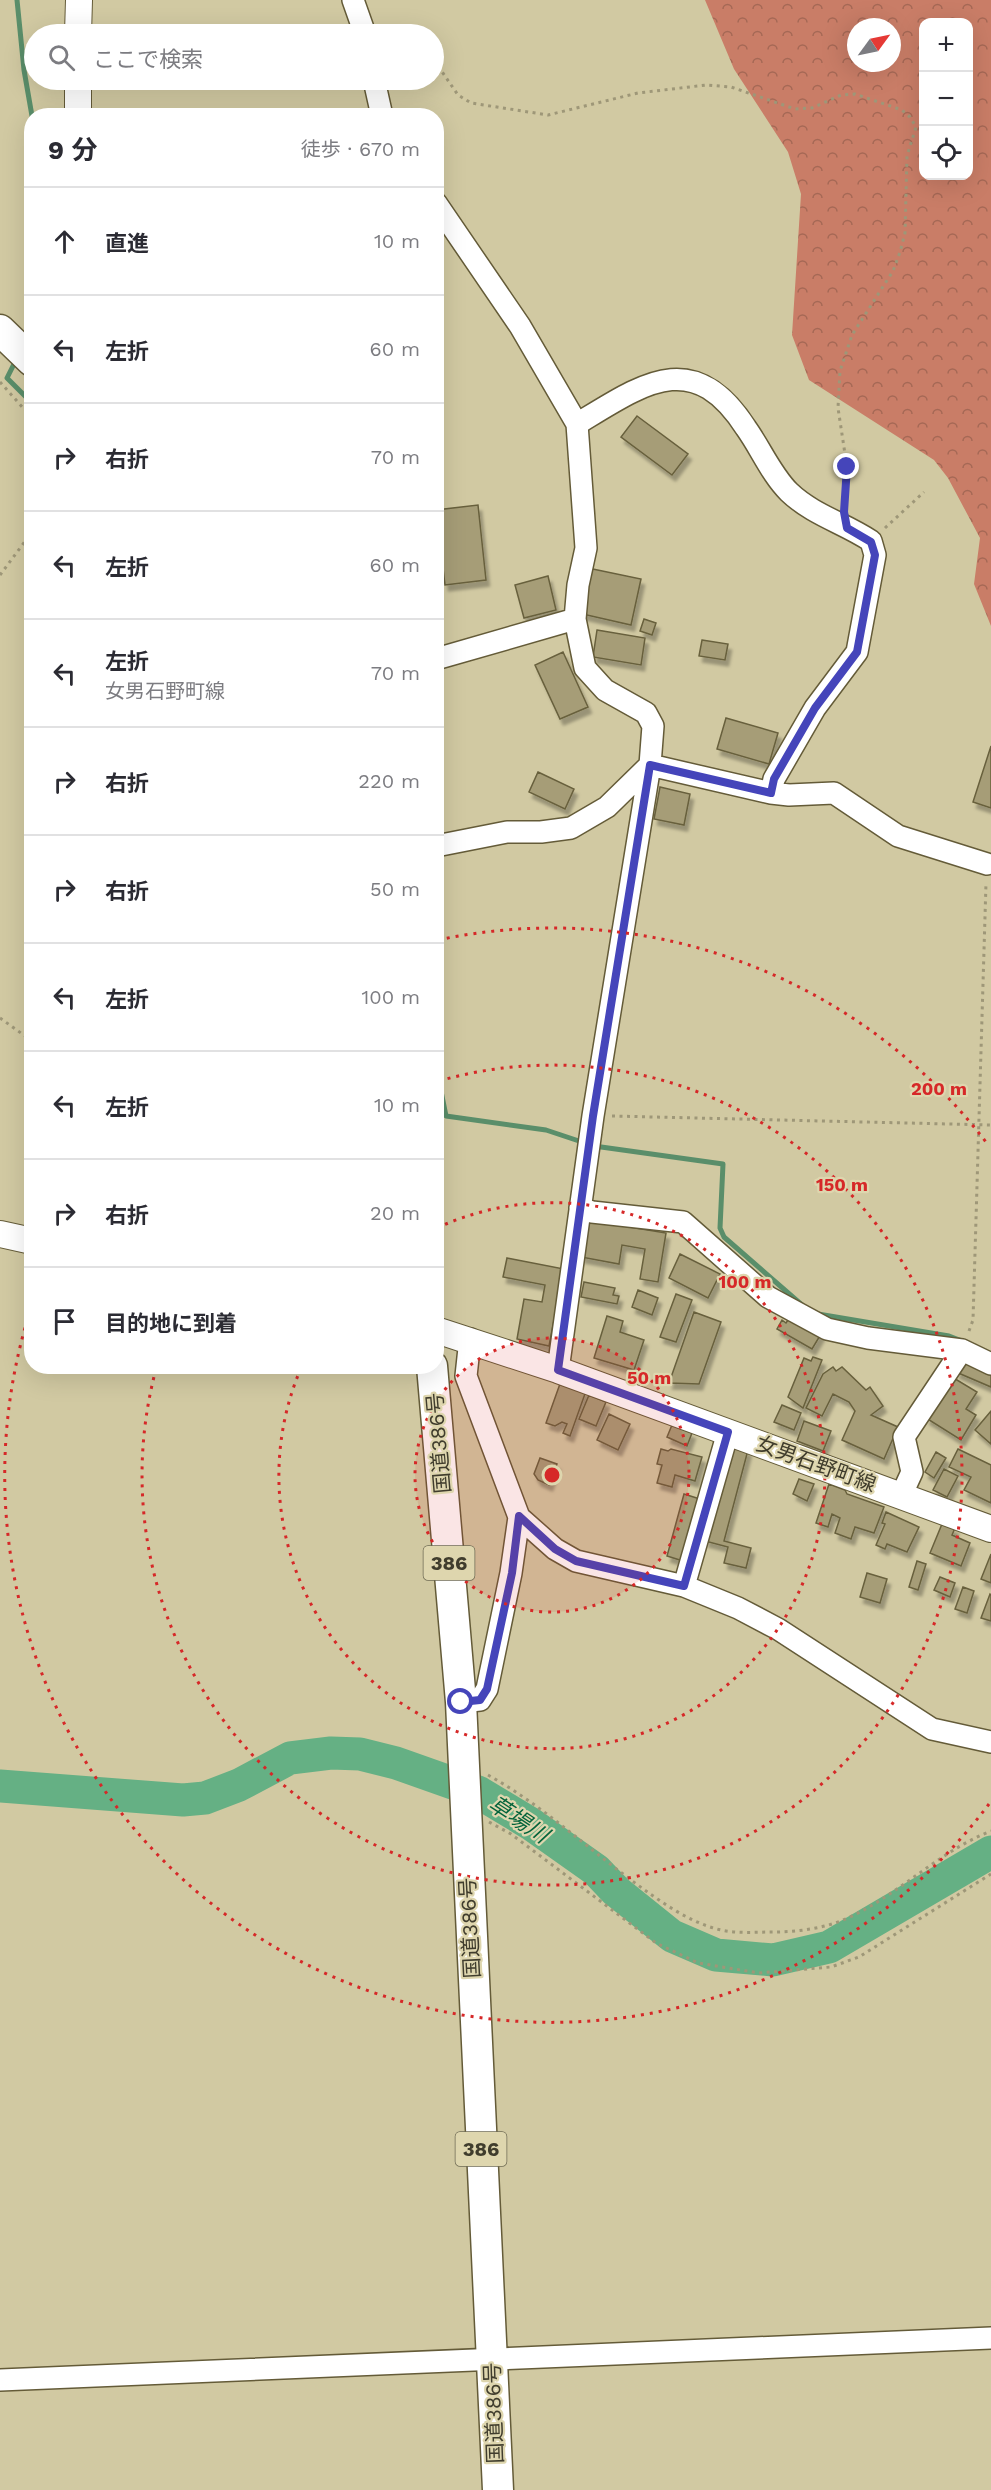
<!DOCTYPE html>
<html lang="ja">
<head>
<meta charset="utf-8">
<style>
  :root { --surface:#fff; --page:#f2f2f3; --text:#2b2b33; --muted:#7c7c81; --line:#e1e1e2 }
  body { margin:0; font-family:"Work Sans","Noto Sans JP",sans-serif; background:var(--page); color:var(--text) }
  .controls { position:absolute; right:18px; top:18px; display:grid; overflow:hidden; border-radius:12px; box-shadow:0 6px 24px #0002 }
  .controls button { width:54px; height:54px; display:grid; place-items:center; padding:0; border:0; border-bottom:2px solid var(--line); background:var(--surface); color:var(--text); font:30px sans-serif }
  .compass { position:absolute; left:847px; top:18px; width:54px; height:54px; border-radius:50%; background:var(--surface); box-shadow:0 6px 24px #0002; rotate:57deg }
  .stop { position:absolute; width:18px; height:18px; margin:-14px; border:4px solid #4545ba; border-radius:50%; background:#fff }
  .stop.end { background:#4545ba; border-color:#fff; box-shadow:0 2px 6px #0008 }
  .list { margin:0; padding:0; list-style:none }
  h2 { display:flex; justify-content:space-between; align-items:center; height:78px; margin:0; padding:0 24px; font-size:26px }
  h2 small { font-size:20px; font-weight:400; color:var(--muted) }
  .list li { display:grid; grid-template-columns:39px 1fr auto; gap:18px; align-items:center; box-sizing:border-box; height:108px; padding:0 24px; border-top:2px solid var(--line) }
  .list b { display:block; font-size:22px; white-space:nowrap }
  .list p { margin:0; font-size:20px; white-space:nowrap; color:var(--muted) }
  .list em { font-size:20px; font-style:normal; color:var(--muted) }
  .icon { flex:none; width:33px; height:33px; fill:none; stroke:currentColor; stroke-width:2; stroke-linecap:round; stroke-linejoin:round }
  .map { position:relative; flex:none; width:991px; height:2490px; overflow:hidden }
  .search { position:absolute; background:var(--surface); box-shadow:0 6px 24px #0002; left:24px; top:24px; width:420px; height:66px; display:flex; align-items:center; gap:15px; box-sizing:border-box; padding:0 21px; border-radius:33px; color:var(--muted); font-size:22px }
  .panel { position:absolute; background:var(--surface); box-shadow:0 6px 24px #0002; left:24px; top:108px; width:420px; height:1266px; border-radius:24px }
  .map>svg:first-child { display:block }
</style>
</head>
<body>
<div class="map">
<svg width="991" height="2490" viewBox="0 0 991 2490">
  <defs>
    <pattern id="forest-crowns" width="20" height="18" patternUnits="userSpaceOnUse" patternTransform="scale(1.5)"><rect width="20" height="18" fill="#c97d67"/><path d="M2 6a3 3 0 1 1 6 0M12 15a3 3 0 1 1 6 0" fill="none" stroke="#a56855"/></pattern>
    <filter id="shadow"><feDropShadow dx="3.5" dy="6" stdDeviation="1.5" flood-color="#0004"/></filter>
  </defs>
  <rect width="100%" height="100%" fill="#d1c9a2"/>
  <path fill="url(#forest-crowns)" fill-rule="evenodd" d="M 705,0 L 991,0 L 991,626 L 974,584 L 980,538 L 948,478 L 934,460 L 809,380 L 792,335 L 801,194 L 788,152 L 734,69 ZM 924,22 L 968,22 L 968,176 L 924,176 ZM 856,27 L 892,27 L 892,63 L 856,63 Z"/>
  <g fill="none" stroke-linecap="round" stroke-linejoin="round">
    <path stroke="#5a8e6a" stroke-width="5" d="M 17,0 L 24,70 L 32,116
      M 26,341 L 32,323
      M 16,360 L 7,378 L 32,403
      M 436,1066 L 446,1116 L 546,1130 L 585,1143
      M 594,1146 L 723,1164 L 720,1228 L 724,1237 L 802,1305
      M 818,1314 L 949,1336 L 962,1341"/>
    <path stroke="#65b084" stroke-width="33" d="M 0,1786 L 183,1800 L 205,1798 L 239,1785 L 290,1758 L 331,1753 L 360,1754 L 396,1763 L 478,1792 L 531,1824 L 596,1870 L 616,1891 L 672,1936 L 716,1955 L 773,1960 L 829,1947 L 991,1852"/>
  </g>
  <path fill="#a69d77" stroke="#68603d" stroke-width="1.5" filter="url(#shadow)" d="M 637,416 L 688,454 L 672,475 L 621,437 Z
    M 478,505 L 486,580 L 445,585 L 436,510 Z
    M 588,568 L 641,579 L 631,625 L 578,613 Z
    M 548,576 L 556,610 L 524,618 L 515,585 Z
    M 644,619 L 656,623 L 652,635 L 640,631 Z
    M 597,630 L 645,638 L 641,665 L 593,657 Z
    M 702,640 L 728,644 L 725,660 L 699,656 Z
    M 563,652 L 588,707 L 560,719 L 535,665 Z
    M 726,718 L 778,733 L 769,764 L 717,749 Z
    M 991,746 L 991,808 L 973,802 Z
    M 538,772 L 574,789 L 565,809 L 529,792 Z
    M 660,787 L 690,794 L 684,825 L 654,819 Z
    M 587,1220 L 666,1233 L 658,1282 L 640,1279 L 645,1249 L 622,1245 L 619,1264 L 581,1257 Z
    M 680,1254 L 720,1274 L 708,1298 L 669,1278 Z
    M 507,1258 L 564,1269 L 549,1346 L 517,1339 L 524,1299 L 542,1302 L 545,1285 L 503,1277 Z
    M 584,1282 L 615,1288 L 613,1295 L 619,1296 L 617,1304 L 581,1297 Z
    M 638,1290 L 658,1298 L 652,1315 L 632,1307 Z
    M 676,1294 L 692,1300 L 676,1342 L 660,1337 Z
    M 694,1312 L 721,1322 L 699,1384 L 669,1383 Z
    M 607,1316 L 623,1321 L 620,1332 L 644,1340 L 634,1370 L 594,1358 Z
    M 790,1317 L 821,1334 L 812,1349 L 777,1329 L 782,1320 L 786,1323 Z
    M 813,1357 L 822,1360 L 803,1408 L 788,1397 L 804,1358 L 811,1361 Z
    M 962,1359 L 991,1372 L 991,1387 L 956,1372 Z
    M 833,1367 L 836,1371 L 842,1367 L 866,1390 L 870,1387 L 883,1406 L 871,1415 L 898,1427 L 884,1459 L 842,1440 L 855,1411 L 849,1402 L 833,1394 L 822,1416 L 806,1408 L 823,1374 Z
    M 952,1377 L 977,1392 L 966,1409 L 976,1415 L 961,1440 L 926,1418 Z
    M 561,1381 L 586,1391 L 570,1436 L 563,1433 L 567,1424 L 562,1422 L 555,1426 L 546,1423 Z
    M 589,1395 L 606,1402 L 596,1426 L 579,1419 Z
    M 782,1405 L 801,1413 L 794,1430 L 774,1422 Z
    M 991,1411 L 991,1444 L 975,1430 Z
    M 609,1414 L 630,1424 L 618,1450 L 597,1440 Z
    M 804,1421 L 831,1431 L 823,1451 L 797,1441 Z
    M 672,1425 L 692,1433 L 687,1446 L 667,1437 Z
    M 730,1446 L 748,1450 L 724,1541 L 751,1548 L 746,1568 L 724,1563 L 728,1547 L 705,1541 Z
    M 661,1449 L 668,1451 L 671,1449 L 702,1457 L 695,1481 L 675,1475 L 672,1487 L 657,1483 L 662,1465 L 657,1464 Z
    M 958,1449 L 991,1465 L 991,1503 L 964,1490 L 971,1477 L 949,1467 Z
    M 936,1452 L 946,1458 L 934,1478 L 925,1472 Z
    M 540,1458 L 557,1464 L 549,1485 L 538,1480 L 534,1474 Z
    M 944,1469 L 958,1476 L 947,1497 L 933,1490 Z
    M 799,1479 L 814,1484 L 807,1501 L 793,1494 Z
    M 829,1484 L 845,1490 L 847,1494 L 884,1507 L 874,1533 L 855,1527 L 851,1539 L 835,1533 L 840,1518 L 832,1514 L 828,1527 L 816,1523 Z
    M 684,1494 L 700,1499 L 683,1561 L 667,1556 Z
    M 886,1512 L 919,1527 L 907,1552 L 887,1544 L 885,1549 L 876,1545 L 885,1524 L 882,1523 Z
    M 942,1524 L 955,1528 L 952,1535 L 970,1543 L 961,1566 L 930,1553 Z
    M 991,1554 L 991,1583 L 981,1579 Z
    M 917,1561 L 926,1564 L 918,1590 L 909,1587 Z
    M 867,1573 L 887,1579 L 880,1603 L 860,1597 Z
    M 940,1577 L 955,1583 L 950,1597 L 934,1590 Z
    M 963,1587 L 974,1591 L 967,1613 L 955,1609 Z
    M 990,1594 L 991,1595 L 991,1621 L 981,1618 Z"/>
  <g fill="none" stroke-linecap="round" stroke-linejoin="round">
    <defs>
      <path id="minor" d="M 353,0 L 365,34
        M 374,80 L 382,116
        M 436,203 L 520,326 L 577,424 L 586,548 L 578,585 L 575,619 L 585,668 L 605,690 L 646,713 L 653,726 L 650,765 L 593,1116 L 558,1370
        M 577,424 C 643,384 693,346 746,428 C 761,449 771,474 789,492 C 813,515 844,523 871,541 L 875,555 L 857,652 L 815,708 L 774,779 L 771,793
        M 436,659 L 575,619
        M 650,765 L 771,793 L 789,795 L 834,793 L 898,836 L 987,864
        M 436,846 L 507,832 L 541,832 L 571,828 L 607,807 L 650,765
        M 580,1208 L 592,1212 L 683,1222 L 768,1297 L 827,1329 L 868,1338 L 962,1350 L 991,1364
        M 901,1496 L 912,1472 L 904,1437 L 962,1350
        M 519,1517 L 555,1549 L 576,1561 L 684,1586 L 738,1608 L 778,1629 L 932,1729 L 991,1742
        M 684,1586 L 728,1432
        M 461,1702 L 480,1700 L 487,1689 L 511,1573 L 519,1517 L 466,1376 L 470,1339
        M 0,2380 L 991,2338"/>
      <path id="major" d="M 78,34 L 79,0
        M 78,116 L 78,80
        M 0,1234 L 32,1241
        M 436,1330 L 558,1370 L 991,1529"/>
      <path id="highway" d="M 0,330 L 32,361
        M 432,1366 L 461,1702 L 498,2490"/>
    </defs>
    <use href="#minor" stroke="#645b38" stroke-width="24"/>
    <use href="#major" stroke="#645b38" stroke-width="28"/>
    <use href="#highway" stroke="#645b38" stroke-width="33"/>
    <path stroke="#9e9778" stroke-width="3" stroke-dasharray="3 4.5" stroke-linecap="butt" d="M 383,27 L 399,28 L 415,34
      M 434,60 L 458,95 L 471,103 L 548,115 L 638,93 L 706,85 L 731,87 L 795,109 L 812,108 L 841,95 L 855,94 L 902,110 L 910,117 L 916,127 L 907,156 L 905,233 L 900,252 L 893,271 L 852,335 L 840,371 L 838,408 L 847,467 L 845,506
      M 0,382 L 32,418
      M 885,528 L 924,492
      M 0,575 L 32,532
      M 436,628 L 439,638
      M 0,1018 L 32,1041
      M 612,1116 L 991,1125
      M 969,1331 L 973,1320 L 986,883
      M 488,1775 C 544,1806 590,1851 642,1888 C 664,1904 690,1922 717,1929 C 735,1934 754,1932 772,1932 C 796,1932 821,1929 843,1920 C 896,1898 937,1852 991,1831
      M 489,1822 L 511,1834 L 656,1943 L 698,1963 L 759,1973 L 831,1967 L 859,1957 L 991,1874"/>
    <use href="#minor" stroke="#fff" stroke-width="21"/>
    <use href="#major" stroke="#fff" stroke-width="26"/>
    <use href="#highway" stroke="#fff" stroke-width="30"/>
  </g>
  <g fill="none" stroke-linecap="round" stroke-linejoin="round">
    <path stroke="#4545ba" stroke-width="8" d="M 461,1702 L 480,1700 L 487,1689 L 512,1573 L 519,1516 L 555,1549 L 576,1561 L 684,1586 L 728,1432 L 558,1370 L 593,1116 L 650,765 L 771,793 L 774,779 L 815,708 L 857,652 L 875,555 L 871,542 L 847,528 L 844,512 L 847,467"/>
  </g>
  <circle cx="552" cy="1475" r="137" fill="#d62828" fill-opacity=".12"/>
  <g fill="none" stroke="#d62828" stroke-width="3" stroke-dasharray="3 6">
    <circle cx="552" cy="1475" r="137"/>
    <path d="M437 1228A273 273 0 1 1 301 1368"/>
    <path d="M439 1081A410 410 0 1 1 156 1369"/>
    <path d="M989 1804A547 547 0 0 1 30 1311M438 940A547 547 0 0 1 989 1146"/>
  </g>
  <g text-anchor="middle" stroke-width="4.5" stroke-linejoin="round" paint-order="stroke">
    <g fill="#ded6ae" stroke="#6f6b54" stroke-width="1.5">
      <rect x="423.5" y="1546" width="51" height="34" rx="4.5"/>
      <rect x="455.5" y="2132" width="51" height="34" rx="4.5"/>
    </g>
    <g font-size="20" font-weight="bold" fill="#403d2d">
      <text x="449" y="1570">386</text>
      <text x="481" y="2156">386</text>
    </g>
    <g font-size="21" fill="#403d2d" stroke="#ded6ae">
      <text transform="translate(439 1443) rotate(-95)" y="7">国道386号</text>
      <text transform="translate(816 1464) rotate(20)" y="7">女男石野町線</text>
      <text transform="translate(470 1928) rotate(-93)" y="7">国道386号</text>
      <text transform="translate(494 2413) rotate(-92)" y="7">国道386号</text>
    </g>
    <g font-size="22" font-style="italic" fill="#04643b" stroke="#ded6ae">
      <text transform="translate(519 1819) rotate(33)" y="8">草場川</text>
    </g>
  </g>
  <circle cx="552" cy="1475" r="9" fill="#d62828" stroke="#ded6ae" stroke-width="3"/>
  <g font-size="18" text-anchor="middle" font-weight="bold" fill="#d62828" stroke="#ded6ae" stroke-width="4.5" stroke-linejoin="round" paint-order="stroke">
    <text x="939" y="1095">200 m</text>
    <text x="842" y="1191">150 m</text>
    <text x="745" y="1288">100 m</text>
    <text x="649" y="1384">50 m</text>
  </g>
</svg>
<div class="controls">
<button>+</button>
<button>−</button>
<button><svg class="icon" aria-label="locate" viewBox="0 0 24 24"><circle cx="12" cy="12" r="6"/><path d="M12 2v4M12 18v4M2 12h4M18 12h4"/></svg></button>
</div>
<svg class="compass" viewBox="-18 -18 36 36"><path d="M0-13l5 13h-10z" fill="#e53935"/><path d="M0 13l5-13h-10z" fill="#7c7c81"/></svg>
<div class="stop" style="left:461px;top:1702px"></div>
<div class="stop end" style="left:847px;top:467px"></div>
<div class="search"><svg class="icon" aria-label="search" viewBox="0 0 24 24"><circle cx="10" cy="10" r="6"/><path d="M15 15l6 6"/></svg>ここで検索</div>
<section class="panel">
<h2>9 分<small>徒歩 · 670 m</small></h2>
<ul class="list">
<li><svg class="icon" aria-label="ahead" viewBox="0 0 24 24"><path d="M12 20V5M6 11l6-6 6 6"/></svg><div><b>直進</b></div><em>10 m</em></li>
<li><svg class="icon" aria-label="left" viewBox="0 0 24 24"><path d="M17 20v-9H6M10 6l-5 5 5 5"/></svg><div><b>左折</b></div><em>60 m</em></li>
<li><svg class="icon" aria-label="right" viewBox="0 0 24 24"><path d="M7 20v-9h11M14 6l5 5-5 5"/></svg><div><b>右折</b></div><em>70 m</em></li>
<li><svg class="icon" aria-label="left" viewBox="0 0 24 24"><path d="M17 20v-9H6M10 6l-5 5 5 5"/></svg><div><b>左折</b></div><em>60 m</em></li>
<li><svg class="icon" aria-label="left" viewBox="0 0 24 24"><path d="M17 20v-9H6M10 6l-5 5 5 5"/></svg><div><b>左折</b><p>女男石野町線</p></div><em>70 m</em></li>
<li><svg class="icon" aria-label="right" viewBox="0 0 24 24"><path d="M7 20v-9h11M14 6l5 5-5 5"/></svg><div><b>右折</b></div><em>220 m</em></li>
<li><svg class="icon" aria-label="right" viewBox="0 0 24 24"><path d="M7 20v-9h11M14 6l5 5-5 5"/></svg><div><b>右折</b></div><em>50 m</em></li>
<li><svg class="icon" aria-label="left" viewBox="0 0 24 24"><path d="M17 20v-9H6M10 6l-5 5 5 5"/></svg><div><b>左折</b></div><em>100 m</em></li>
<li><svg class="icon" aria-label="left" viewBox="0 0 24 24"><path d="M17 20v-9H6M10 6l-5 5 5 5"/></svg><div><b>左折</b></div><em>10 m</em></li>
<li><svg class="icon" aria-label="right" viewBox="0 0 24 24"><path d="M7 20v-9h11M14 6l5 5-5 5"/></svg><div><b>右折</b></div><em>20 m</em></li>
<li><svg class="icon" aria-label="arrive" viewBox="0 0 24 24"><path d="M6 21V4h12l-3 4 3 4H6"/></svg><div><b>目的地に到着</b></div></li>
</ul>
</section>
</div>
</body>
</html>
